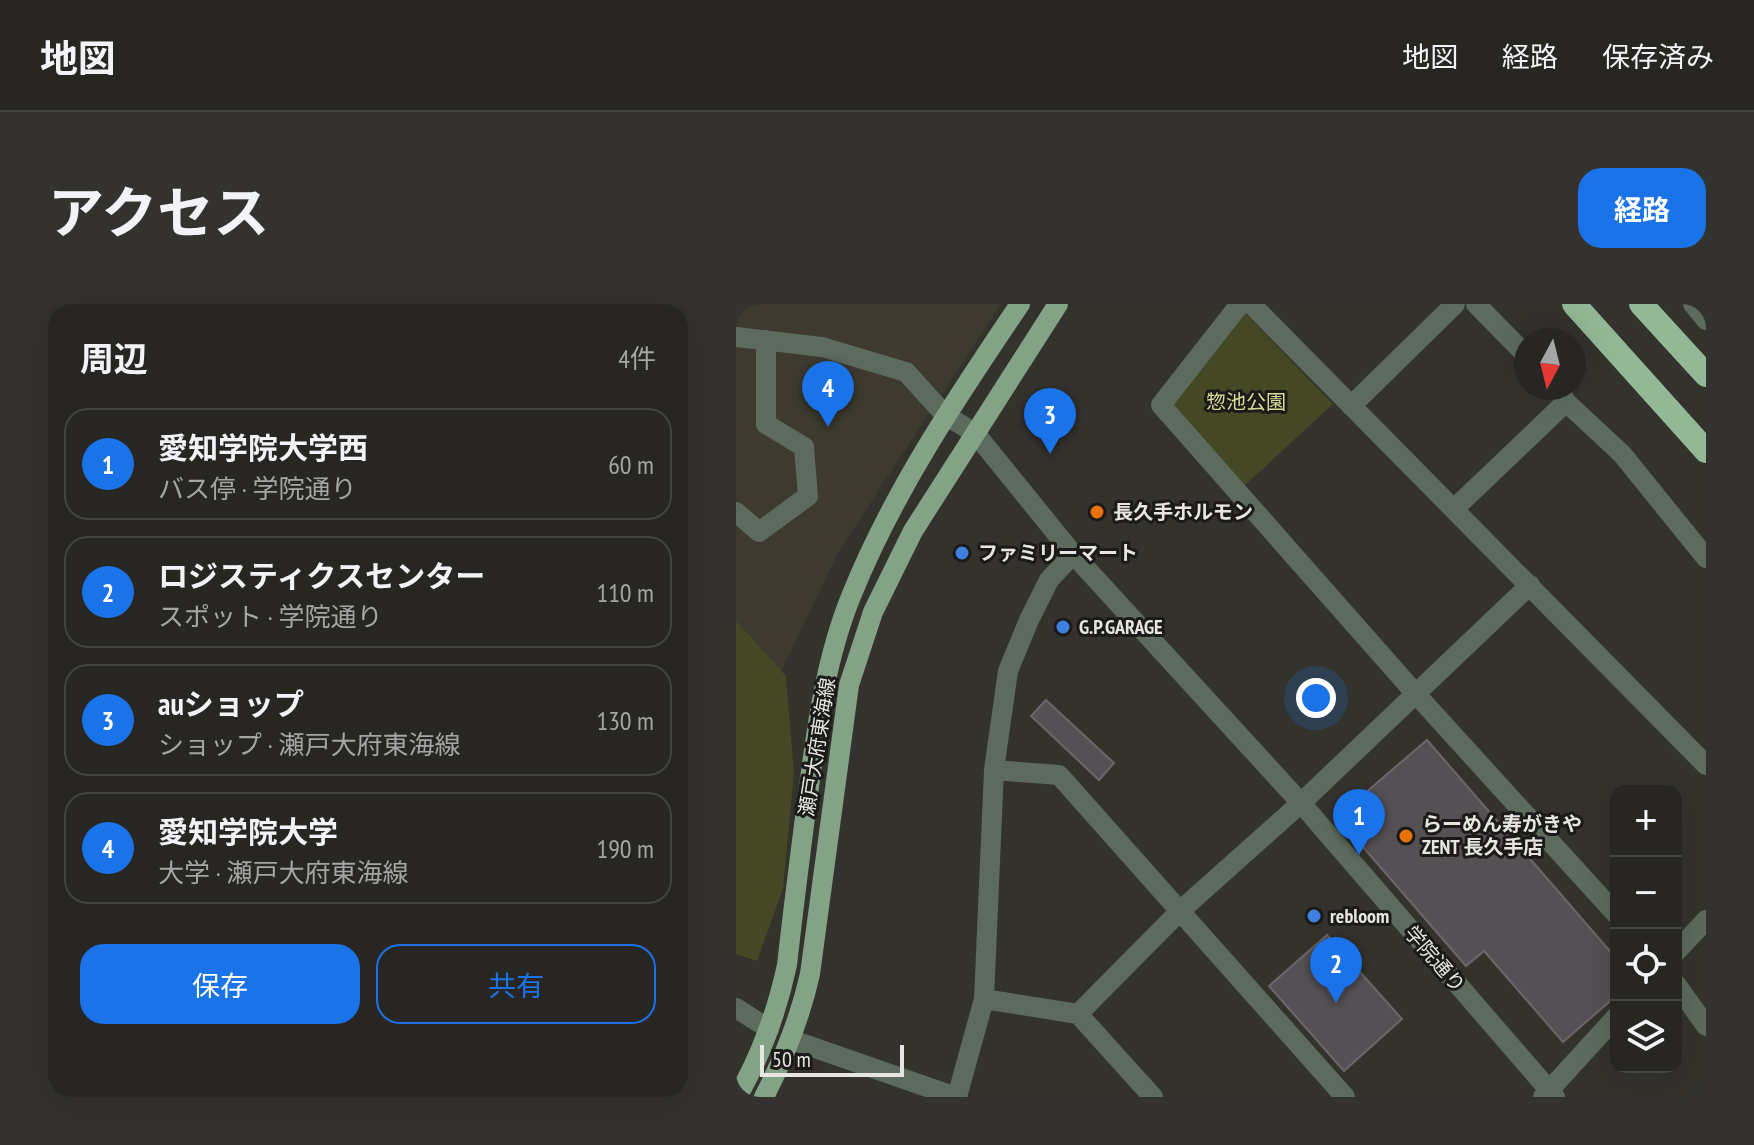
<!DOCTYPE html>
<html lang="ja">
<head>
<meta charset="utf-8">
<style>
  :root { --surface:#272622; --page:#33322f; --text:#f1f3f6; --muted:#a4a5a5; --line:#434340; --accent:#1a73e8 }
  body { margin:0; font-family:"PT Sans Narrow","Noto Sans JP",sans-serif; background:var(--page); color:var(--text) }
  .controls { position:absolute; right:24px; bottom:24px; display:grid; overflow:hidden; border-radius:16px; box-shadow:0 8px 32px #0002 }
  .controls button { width:72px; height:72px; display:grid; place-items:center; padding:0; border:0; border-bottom:2px solid var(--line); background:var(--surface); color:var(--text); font:40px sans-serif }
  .compass { position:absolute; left:778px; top:24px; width:72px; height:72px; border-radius:50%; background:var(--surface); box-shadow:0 8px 32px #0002; rotate:187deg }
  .scale { position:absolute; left:24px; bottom:20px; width:144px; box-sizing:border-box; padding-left:8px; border:4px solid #e6e5e2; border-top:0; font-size:22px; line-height:28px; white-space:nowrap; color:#e6e5e2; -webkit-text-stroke:6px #1b1a18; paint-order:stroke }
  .you { position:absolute; left:580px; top:394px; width:28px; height:28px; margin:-20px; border:6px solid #fff; border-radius:50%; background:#1a73e8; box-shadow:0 0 0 12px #1a73e833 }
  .badge { display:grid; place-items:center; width:52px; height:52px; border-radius:50%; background:var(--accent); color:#fff; font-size:26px; font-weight:700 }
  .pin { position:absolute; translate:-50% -66px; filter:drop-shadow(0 2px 4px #0008) }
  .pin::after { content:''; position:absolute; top:42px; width:28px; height:24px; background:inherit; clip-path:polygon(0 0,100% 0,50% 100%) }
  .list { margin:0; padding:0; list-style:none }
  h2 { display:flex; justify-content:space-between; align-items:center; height:104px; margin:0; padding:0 32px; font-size:34px }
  h2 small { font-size:26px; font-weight:400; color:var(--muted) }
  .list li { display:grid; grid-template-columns:52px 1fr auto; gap:24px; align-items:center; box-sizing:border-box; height:112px; margin:0 16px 16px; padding:0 16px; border:2px solid var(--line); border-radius:24px }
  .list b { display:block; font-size:30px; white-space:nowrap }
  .list p { margin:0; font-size:26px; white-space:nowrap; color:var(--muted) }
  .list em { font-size:26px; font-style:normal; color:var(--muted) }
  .actions { display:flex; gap:16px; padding:24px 32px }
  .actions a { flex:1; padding:18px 0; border:2px solid var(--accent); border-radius:24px; text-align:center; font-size:28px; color:var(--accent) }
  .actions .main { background:var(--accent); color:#fff }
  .icon { flex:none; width:44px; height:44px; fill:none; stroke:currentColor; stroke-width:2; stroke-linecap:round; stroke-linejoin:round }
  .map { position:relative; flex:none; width:970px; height:793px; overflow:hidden; border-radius:24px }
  header { display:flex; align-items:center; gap:48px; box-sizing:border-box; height:112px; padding:0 40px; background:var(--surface); border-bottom:2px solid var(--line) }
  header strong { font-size:38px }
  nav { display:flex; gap:44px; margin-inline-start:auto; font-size:28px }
  .intro { display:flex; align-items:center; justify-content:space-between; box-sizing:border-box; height:192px; padding:0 48px }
  h1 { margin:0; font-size:56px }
  .button { padding:20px 36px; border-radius:24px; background:var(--accent); color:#fff; font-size:28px; font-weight:700 }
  main { display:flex; gap:48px; padding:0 48px }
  aside { flex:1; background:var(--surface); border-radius:24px; box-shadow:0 8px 32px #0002 }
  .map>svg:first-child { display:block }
</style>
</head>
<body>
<header>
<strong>地図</strong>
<nav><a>地図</a><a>経路</a><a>保存済み</a></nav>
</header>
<div class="intro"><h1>アクセス</h1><a class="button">経路</a></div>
<main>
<aside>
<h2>周辺<small>4件</small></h2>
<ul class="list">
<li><span class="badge">1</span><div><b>愛知学院大学西</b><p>バス停 · 学院通り</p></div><em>60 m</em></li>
<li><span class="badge">2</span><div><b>ロジスティクスセンター</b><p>スポット · 学院通り</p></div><em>110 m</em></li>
<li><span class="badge">3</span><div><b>auショップ</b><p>ショップ · 瀬戸大府東海線</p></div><em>130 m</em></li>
<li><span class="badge">4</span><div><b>愛知学院大学</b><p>大学 · 瀬戸大府東海線</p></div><em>190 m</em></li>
</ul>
<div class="actions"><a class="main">保存</a><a>共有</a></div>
</aside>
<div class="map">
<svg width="970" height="793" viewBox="0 0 970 793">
  <rect width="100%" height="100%" fill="#34322d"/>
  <path fill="#3e3a2f" d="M 0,0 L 265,0 L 103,247 L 0,462 Z"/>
  <path fill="#454825" d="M 506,6 L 597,100 L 508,182 L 432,101 Z
    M 0,317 L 50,372 L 58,469 L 47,585 L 21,657 L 0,650 Z"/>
  <path fill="#555054" stroke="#6b666a" stroke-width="2" d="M 310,396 L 378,459 L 363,476 L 295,412 Z
    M 691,436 L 880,654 L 880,692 L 827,738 L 748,647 L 730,662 L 601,513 Z
    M 591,631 L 666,715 L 608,767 L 533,682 Z"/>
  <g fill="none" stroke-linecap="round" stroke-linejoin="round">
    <path stroke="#5c6b5d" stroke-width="20" d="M 504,0 L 425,101 L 679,389 L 880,610
      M 515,0 L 970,461
      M 740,0 L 790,51
      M 957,0 L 970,16
      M 0,33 L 86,43 L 170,68 L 209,111 L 239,129 L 337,250 L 565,499 L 819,793
      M 822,84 L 830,98 L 886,150 L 970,254
      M 615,102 L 719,0
      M 718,205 L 830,98
      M 0,208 L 23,228 L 72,192 L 68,143 L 30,120 L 30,36
      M 258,466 L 323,471 L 609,793
      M 940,648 L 970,616
      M 940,680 L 970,722
      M 248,695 L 342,710 L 417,793
      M 0,704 L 33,725
      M 342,710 L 444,607 L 565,499 L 794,281
      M 56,736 L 220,793
      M 221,793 L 248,695 L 258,466 L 272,367 L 293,316 L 313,276 L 337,250
      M 807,793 L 880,713"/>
    <path stroke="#83a286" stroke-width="20" d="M 1,793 C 25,752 41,707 51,661 C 57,607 64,552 71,498 C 80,428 89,355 116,290 C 158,186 222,92 284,0
      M 28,793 C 49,752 64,715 74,670 L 113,381 L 137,308 L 177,227 L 322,0"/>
    <path stroke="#92b895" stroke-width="24" d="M 838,0 L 970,147
      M 905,0 L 970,71"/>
  </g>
  <g fill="#e8710a" stroke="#1b1a18" stroke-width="3">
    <circle cx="361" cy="208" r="8"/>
    <circle cx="670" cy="532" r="8"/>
  </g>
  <g fill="#3f7fe0" stroke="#1b1a18" stroke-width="3">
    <circle cx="226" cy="249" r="8"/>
    <circle cx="327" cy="323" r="8"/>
    <circle cx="578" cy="612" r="8"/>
  </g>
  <g text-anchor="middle" stroke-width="6" stroke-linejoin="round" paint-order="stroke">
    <g font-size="20" fill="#d5dc94" stroke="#1b1a18">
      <text x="510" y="105">惣池公園</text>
    </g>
    <g font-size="20" font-weight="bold" fill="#e6e5e2" stroke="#1b1a18" text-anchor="start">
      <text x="377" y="215">長久手ホルモン</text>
      <text x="242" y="256">ファミリーマート</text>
      <text x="343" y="330">G.P.GARAGE</text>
      <text x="686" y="527">らーめん寿がきや<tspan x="686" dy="23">ZENT 長久手店</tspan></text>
      <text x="594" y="619">rebloom</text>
    </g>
    <g font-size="20" fill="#e6e5e2" stroke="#1b1a18">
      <text transform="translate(81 443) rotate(-81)" y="7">瀬戸大府東海線</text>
      <text transform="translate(699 655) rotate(49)" y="7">学院通り</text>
    </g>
  </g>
</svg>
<div class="controls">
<button>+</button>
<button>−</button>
<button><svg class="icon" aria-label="locate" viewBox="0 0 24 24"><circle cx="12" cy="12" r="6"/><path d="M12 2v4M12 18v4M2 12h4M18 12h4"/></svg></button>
<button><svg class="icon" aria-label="layers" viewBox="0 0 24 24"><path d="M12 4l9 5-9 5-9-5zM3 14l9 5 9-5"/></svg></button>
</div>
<svg class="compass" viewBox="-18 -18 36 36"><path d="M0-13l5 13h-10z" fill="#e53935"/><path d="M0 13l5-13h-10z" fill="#a4a5a5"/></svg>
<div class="scale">50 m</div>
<div class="you"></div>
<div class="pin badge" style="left:623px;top:551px">1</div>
<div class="pin badge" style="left:600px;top:699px">2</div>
<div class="pin badge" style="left:314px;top:150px">3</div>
<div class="pin badge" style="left:92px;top:123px">4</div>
</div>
</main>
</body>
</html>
